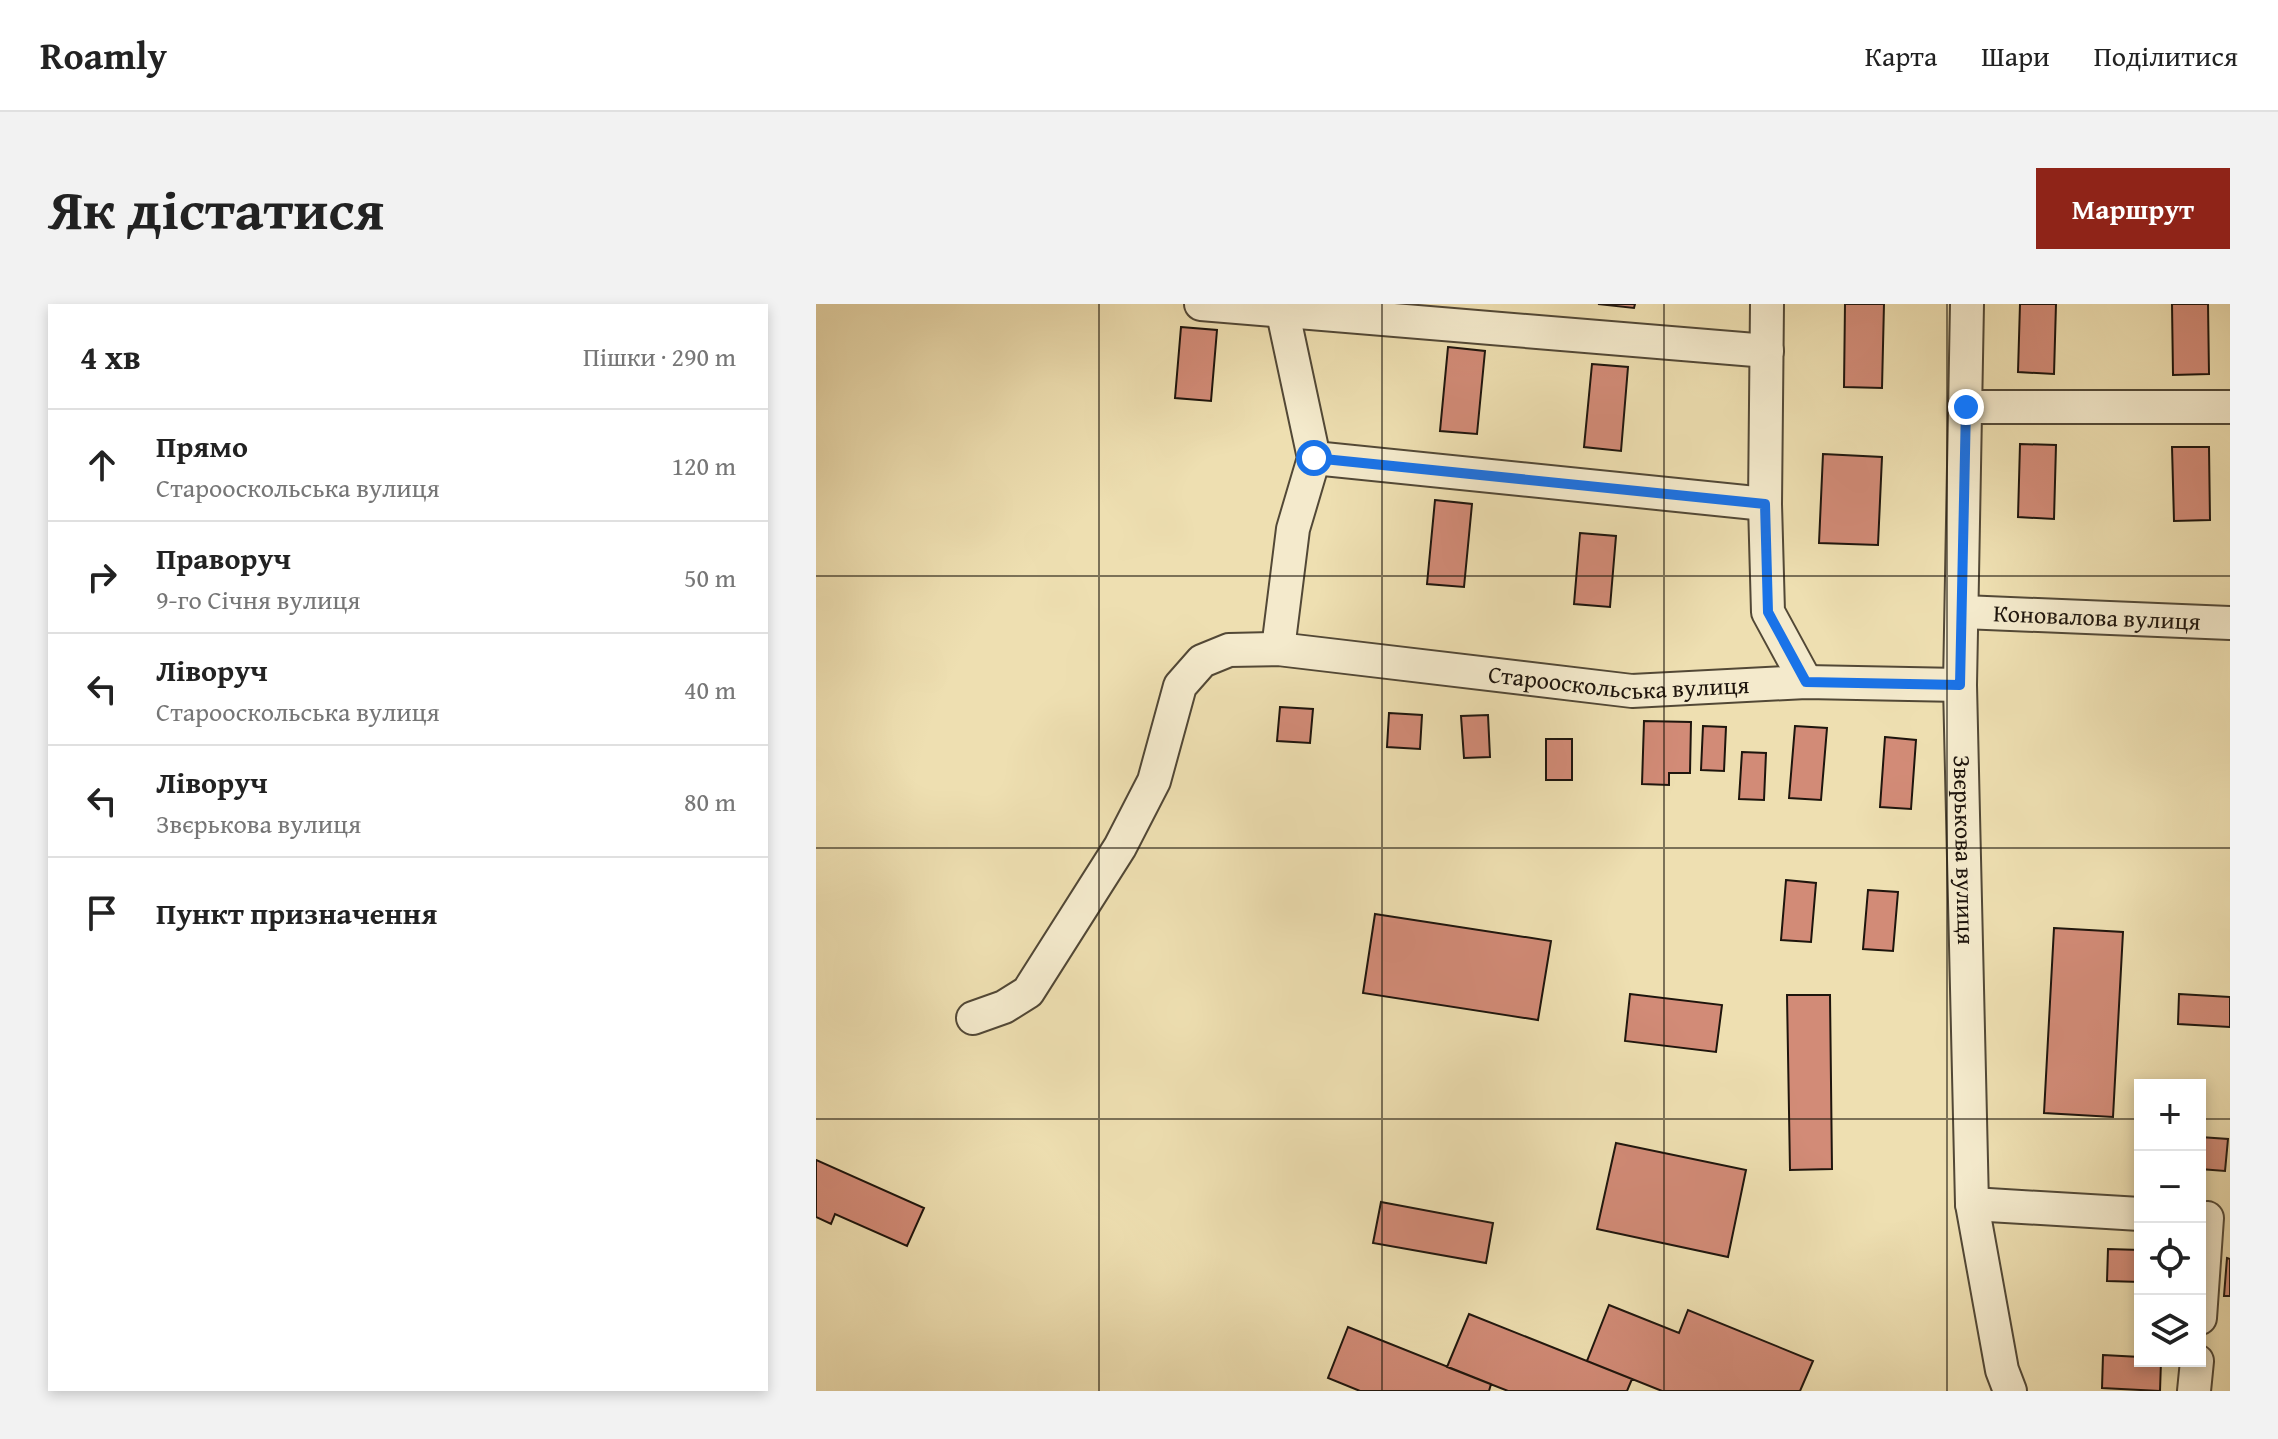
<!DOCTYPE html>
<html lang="uk">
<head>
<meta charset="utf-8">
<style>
  :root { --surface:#fff; --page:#f2f2f2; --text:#222; --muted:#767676; --line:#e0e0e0; --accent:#8f2418 }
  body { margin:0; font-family:"Gentium Book Plus",serif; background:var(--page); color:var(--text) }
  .controls { position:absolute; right:24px; bottom:24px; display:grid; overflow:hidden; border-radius:0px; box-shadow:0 4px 12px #0003 }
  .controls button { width:72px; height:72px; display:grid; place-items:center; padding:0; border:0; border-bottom:2px solid var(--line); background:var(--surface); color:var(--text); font:40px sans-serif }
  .stop { position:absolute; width:24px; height:24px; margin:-18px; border:6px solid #1a73e8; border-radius:50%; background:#fff }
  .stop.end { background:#1a73e8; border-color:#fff; box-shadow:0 2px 8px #0008 }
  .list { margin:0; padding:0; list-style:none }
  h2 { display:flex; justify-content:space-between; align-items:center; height:104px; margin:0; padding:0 32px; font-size:34px }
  h2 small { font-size:26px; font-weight:400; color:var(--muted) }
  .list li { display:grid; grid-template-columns:52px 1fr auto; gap:24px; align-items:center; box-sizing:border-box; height:112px; padding:0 32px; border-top:2px solid var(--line) }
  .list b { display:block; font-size:30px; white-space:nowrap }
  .list p { margin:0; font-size:26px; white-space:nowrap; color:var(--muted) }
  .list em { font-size:26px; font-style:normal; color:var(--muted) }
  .icon { flex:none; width:44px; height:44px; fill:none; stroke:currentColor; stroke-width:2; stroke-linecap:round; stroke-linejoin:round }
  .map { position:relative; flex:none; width:1414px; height:1087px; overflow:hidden; border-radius:0px }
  header { display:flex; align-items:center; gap:48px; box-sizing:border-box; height:112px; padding:0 40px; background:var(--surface); border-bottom:2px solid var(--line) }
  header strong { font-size:38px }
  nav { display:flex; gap:44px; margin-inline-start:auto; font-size:28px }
  .intro { display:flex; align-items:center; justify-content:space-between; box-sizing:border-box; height:192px; padding:0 48px }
  h1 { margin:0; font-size:56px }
  .button { padding:20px 36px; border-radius:0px; background:var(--accent); color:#fff; font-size:28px; font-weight:700 }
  main { display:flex; gap:48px; padding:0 48px }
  aside { flex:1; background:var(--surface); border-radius:0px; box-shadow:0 4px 12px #0003 }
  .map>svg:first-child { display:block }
</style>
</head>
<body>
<header>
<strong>Roamly</strong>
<nav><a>Карта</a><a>Шари</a><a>Поділитися</a></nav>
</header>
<div class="intro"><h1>Як дістатися</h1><a class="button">Маршрут</a></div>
<main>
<aside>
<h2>4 хв<small>Пішки · 290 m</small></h2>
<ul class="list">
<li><svg class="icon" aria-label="ahead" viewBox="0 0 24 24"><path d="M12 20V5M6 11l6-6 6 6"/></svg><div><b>Прямо</b><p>Старооскольська вулиця</p></div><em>120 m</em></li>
<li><svg class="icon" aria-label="right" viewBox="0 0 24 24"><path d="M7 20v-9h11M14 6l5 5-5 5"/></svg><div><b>Праворуч</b><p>9-го Січня вулиця</p></div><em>50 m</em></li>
<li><svg class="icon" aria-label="left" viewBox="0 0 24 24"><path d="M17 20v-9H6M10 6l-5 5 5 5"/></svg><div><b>Ліворуч</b><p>Старооскольська вулиця</p></div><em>40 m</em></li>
<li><svg class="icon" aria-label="left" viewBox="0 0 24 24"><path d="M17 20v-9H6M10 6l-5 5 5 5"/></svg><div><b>Ліворуч</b><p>Звєрькова вулиця</p></div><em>80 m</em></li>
<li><svg class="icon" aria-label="arrive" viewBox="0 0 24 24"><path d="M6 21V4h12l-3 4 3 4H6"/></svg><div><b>Пункт призначення</b></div></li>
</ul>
</aside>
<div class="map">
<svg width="1414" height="1087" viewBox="0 0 1414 1087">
  <rect width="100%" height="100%" fill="#eedfb1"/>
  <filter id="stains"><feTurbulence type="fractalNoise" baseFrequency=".0025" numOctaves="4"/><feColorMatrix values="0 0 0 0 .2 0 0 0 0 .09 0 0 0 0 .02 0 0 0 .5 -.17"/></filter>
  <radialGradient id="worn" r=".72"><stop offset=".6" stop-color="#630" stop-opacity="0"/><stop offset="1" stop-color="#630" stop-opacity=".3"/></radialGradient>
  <path fill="#d28b77" stroke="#1e150d" stroke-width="2" d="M 782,0 L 819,0 L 818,4 Z
    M 1029,0 L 1068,0 L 1066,84 L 1028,83 Z
    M 1204,0 L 1240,0 L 1238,70 L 1202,68 Z
    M 1356,0 L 1392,0 L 1393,70 L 1357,71 Z
    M 365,23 L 401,26 L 395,97 L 359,94 Z
    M 632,43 L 669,47 L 661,130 L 624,127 Z
    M 776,60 L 812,63 L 805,147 L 768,143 Z
    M 1204,140 L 1240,141 L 1238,215 L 1202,213 Z
    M 1356,143 L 1393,143 L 1394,216 L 1358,217 Z
    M 1007,150 L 1066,153 L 1062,241 L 1003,239 Z
    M 619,196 L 656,200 L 648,283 L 611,280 Z
    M 764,229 L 800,232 L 794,303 L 758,300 Z
    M 464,403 L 497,405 L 494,439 L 461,437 Z
    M 573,409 L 606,411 L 604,445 L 571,443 Z
    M 672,411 L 674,453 L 648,454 L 645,412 Z
    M 828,417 L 875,418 L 874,469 L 853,469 L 853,481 L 826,480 Z
    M 887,422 L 910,423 L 908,467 L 885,466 Z
    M 979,422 L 1011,424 L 1005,496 L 973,494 Z
    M 1069,433 L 1100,436 L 1095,505 L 1064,503 Z
    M 730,435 L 756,435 L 756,476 L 730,476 Z
    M 926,448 L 950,449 L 948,496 L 923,495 Z
    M 970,576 L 1000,579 L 995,638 L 965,636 Z
    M 1052,586 L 1082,588 L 1077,647 L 1047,645 Z
    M 559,610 L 735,637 L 722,716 L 547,689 Z
    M 1238,624 L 1307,628 L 1297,813 L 1228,809 Z
    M 814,690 L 906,701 L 900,748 L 809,737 Z
    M 1363,690 L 1414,693 L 1414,723 L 1362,720 Z
    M 971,691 L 1014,691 L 1016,865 L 974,866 Z
    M 1384,833 L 1412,835 L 1409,867 L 1384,865 Z
    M 800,839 L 930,866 L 912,953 L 781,925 Z
    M 0,856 L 108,904 L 91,942 L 19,910 L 15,920 L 0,913 Z
    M 565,898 L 677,919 L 670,959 L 557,939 Z
    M 1292,945 L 1324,946 L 1324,978 L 1291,977 Z
    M 1411,954 L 1414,955 L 1414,992 L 1408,992 Z
    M 793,1001 L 863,1029 L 872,1006 L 997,1057 L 984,1087 L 846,1087 L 771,1057 Z
    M 653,1010 L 816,1075 L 811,1087 L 692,1087 L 631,1063 Z
    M 532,1023 L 675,1080 L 673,1087 L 544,1087 L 512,1074 Z
    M 1287,1051 L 1324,1053 L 1324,1057 L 1345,1057 L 1344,1087 L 1286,1084 Z"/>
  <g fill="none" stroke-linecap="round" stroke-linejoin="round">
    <defs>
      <g id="minor">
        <path d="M 385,0 L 951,47"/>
        <path d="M 951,0 L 949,200 L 952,308 L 990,378"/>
        <path id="s1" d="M 1151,0 L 1144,381 L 1156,900 L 1186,1066 L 1194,1087"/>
        <path d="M 1150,103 L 1414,103"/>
        <path d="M 498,154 L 949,200"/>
        <path id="s2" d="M 1147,308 L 1414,319"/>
        <path d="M 462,345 L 477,225 L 498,154 L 465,0"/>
        <path id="s3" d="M 157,714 L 188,703 L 212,688 L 304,543 L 338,477 L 364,382 L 386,357 L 413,346 L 462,345 L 816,387 L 990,378 L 1144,381"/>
        <path d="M 1156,900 L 1324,910"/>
        <path d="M 1384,1014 L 1391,914"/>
        <path d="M 1378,1087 L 1381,1057"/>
      </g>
    </defs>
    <use href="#minor" stroke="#524836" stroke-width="36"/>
    <use href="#minor" stroke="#f4eacc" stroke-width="32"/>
  </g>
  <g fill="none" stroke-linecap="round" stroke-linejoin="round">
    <path stroke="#1a73e8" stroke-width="10" d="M 498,154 L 949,200 L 952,308 L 990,378 L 1144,381 L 1150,103"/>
  </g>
  <path fill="none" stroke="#1e150d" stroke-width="2" stroke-opacity="0.55" d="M 283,0 L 283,1087M 566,0 L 566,1087M 848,0 L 848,1087M 1131,0 L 1131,1087M 0,272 L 1414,272M 0,544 L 1414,544M 0,815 L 1324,815M 1384,815 L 1414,815"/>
  <g text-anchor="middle" stroke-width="6" stroke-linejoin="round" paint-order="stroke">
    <g font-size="24" fill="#1e150d" stroke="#f4eacc">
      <text dy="8" stroke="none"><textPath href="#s2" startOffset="134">Коновалова вулиця</textPath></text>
      <text dy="8" stroke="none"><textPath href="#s3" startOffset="860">Старооскольська вулиця</textPath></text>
      <text dy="8" stroke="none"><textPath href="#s1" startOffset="546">Звєрькова вулиця</textPath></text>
    </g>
  </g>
  <rect width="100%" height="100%" filter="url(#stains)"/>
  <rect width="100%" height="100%" fill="url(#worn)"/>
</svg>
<div class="controls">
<button>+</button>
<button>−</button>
<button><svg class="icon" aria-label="locate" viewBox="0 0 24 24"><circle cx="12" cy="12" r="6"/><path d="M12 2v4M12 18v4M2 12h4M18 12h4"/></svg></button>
<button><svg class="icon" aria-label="layers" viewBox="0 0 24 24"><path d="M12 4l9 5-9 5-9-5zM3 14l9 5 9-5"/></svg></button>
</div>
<div class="stop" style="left:498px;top:154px"></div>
<div class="stop end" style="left:1150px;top:103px"></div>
</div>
</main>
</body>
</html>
